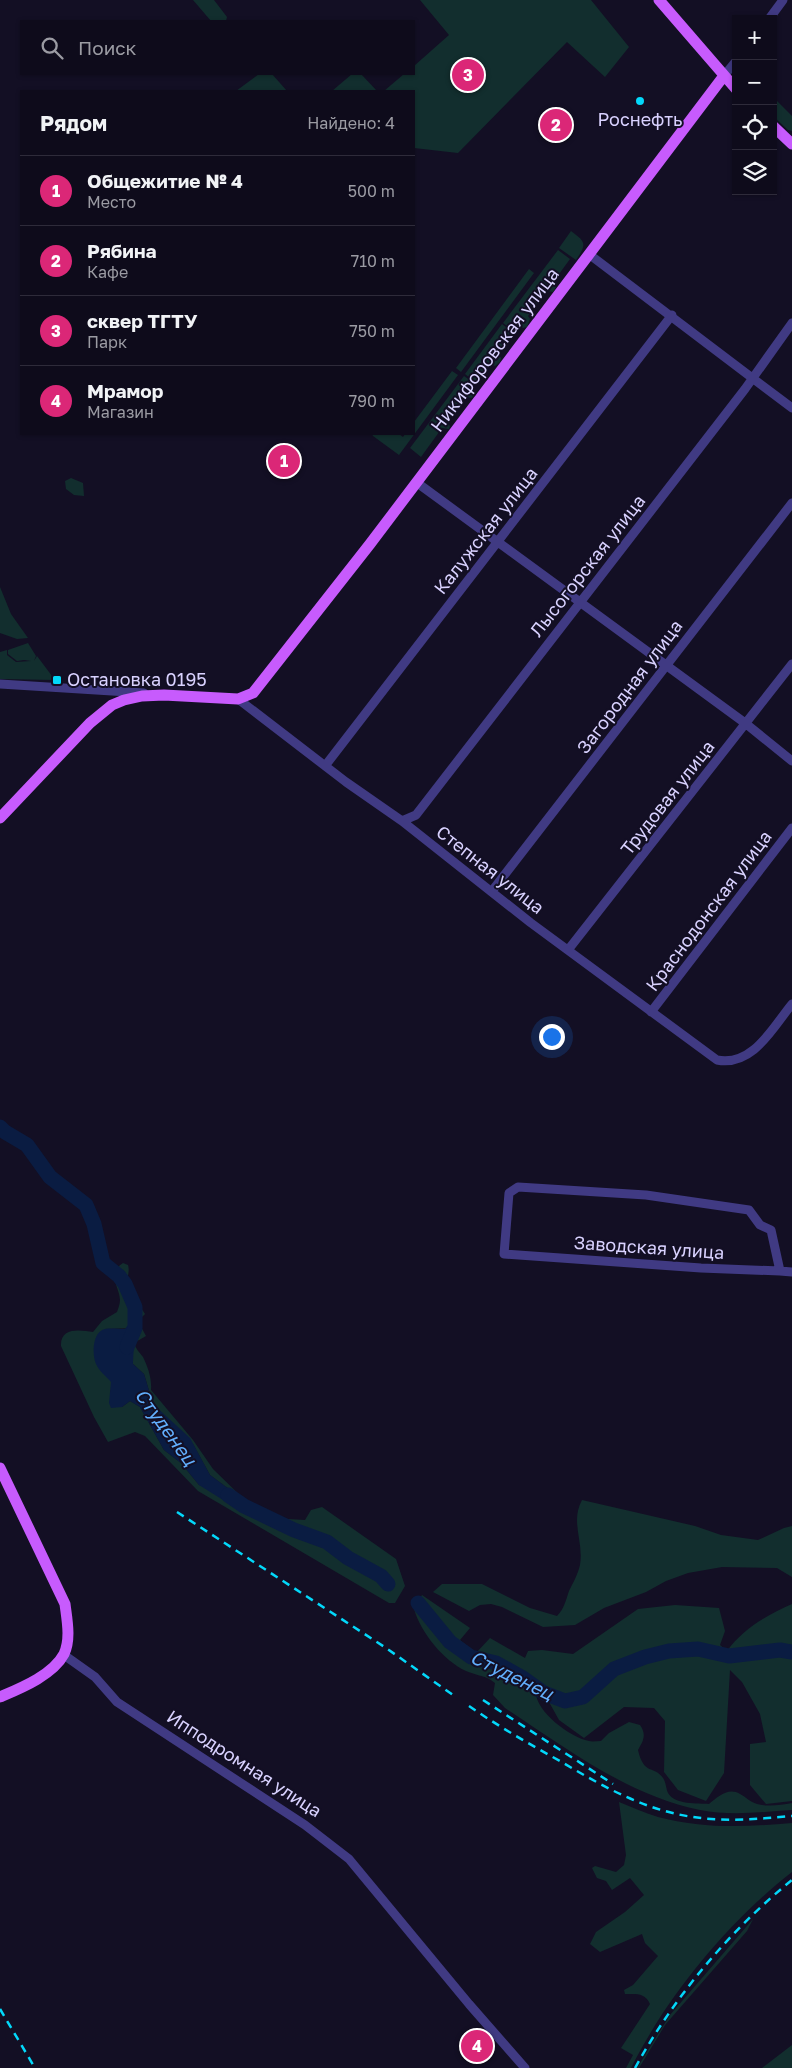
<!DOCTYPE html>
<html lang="ru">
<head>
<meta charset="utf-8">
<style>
  :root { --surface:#0e0b1b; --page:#171424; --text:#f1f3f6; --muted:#9b9ba3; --line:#2e2b3a; --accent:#db2777 }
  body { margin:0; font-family:"Golos Text",sans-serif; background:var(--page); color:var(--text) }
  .controls { position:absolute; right:15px; top:15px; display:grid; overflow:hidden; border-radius:0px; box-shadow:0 1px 4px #0004 }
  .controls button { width:45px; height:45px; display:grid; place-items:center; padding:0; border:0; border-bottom:1px solid var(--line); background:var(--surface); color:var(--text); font:25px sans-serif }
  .you { position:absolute; left:551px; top:1036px; width:18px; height:18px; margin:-12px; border:4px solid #fff; border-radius:50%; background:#1a73e8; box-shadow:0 0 0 8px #1a73e833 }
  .badge { display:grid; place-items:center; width:32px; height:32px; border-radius:50%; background:var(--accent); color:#fff; font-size:16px; font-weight:700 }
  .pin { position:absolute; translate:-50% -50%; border:2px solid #fff; box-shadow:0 1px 5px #0006 }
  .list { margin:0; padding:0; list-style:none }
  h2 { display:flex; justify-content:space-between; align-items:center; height:65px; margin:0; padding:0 20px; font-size:21px }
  h2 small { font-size:16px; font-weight:400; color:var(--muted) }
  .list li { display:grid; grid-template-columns:32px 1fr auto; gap:15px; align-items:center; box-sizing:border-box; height:70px; padding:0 20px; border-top:1px solid var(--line) }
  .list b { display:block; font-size:19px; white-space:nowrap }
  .list p { margin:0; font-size:16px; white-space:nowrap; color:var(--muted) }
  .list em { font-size:16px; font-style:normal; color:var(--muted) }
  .icon { flex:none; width:28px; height:28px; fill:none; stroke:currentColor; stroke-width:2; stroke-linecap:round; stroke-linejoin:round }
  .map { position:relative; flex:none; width:792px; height:2068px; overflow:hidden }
  .search { position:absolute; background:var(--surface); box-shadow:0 1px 4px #0004; left:20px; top:20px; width:395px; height:55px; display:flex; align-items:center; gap:12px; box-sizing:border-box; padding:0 18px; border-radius:0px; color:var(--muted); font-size:19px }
  .panel { position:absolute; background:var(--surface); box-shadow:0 1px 4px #0004; left:20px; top:90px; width:395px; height:345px; border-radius:0px }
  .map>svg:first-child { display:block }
</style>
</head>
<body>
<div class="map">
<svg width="792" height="2068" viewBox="0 0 792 2068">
  <rect width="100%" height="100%" fill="#130f24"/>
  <path fill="#122e2e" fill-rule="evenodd" d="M 193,0 L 214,0 L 227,17 L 226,21 L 211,21 Z
    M 420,0 L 591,0 L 629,47 L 605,77 L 567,42 L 458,153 L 414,148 L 414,91 L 384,91 L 404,74 L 414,74 L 414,66 L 449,35 Z
    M 259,74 L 272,74 L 287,91 L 236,91 Z
    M 352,74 L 361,74 L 377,91 L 332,91 Z
    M 773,97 L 792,116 L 792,131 L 788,130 L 773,116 Z
    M 571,231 C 586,242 587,244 576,260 L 559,248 Z
    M 558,250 L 570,259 L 554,281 L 556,287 L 553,292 L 547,291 L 528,316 L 530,319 L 527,327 L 523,328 L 520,326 L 515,332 L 503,323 Z
    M 529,269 L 534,273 L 461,372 L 456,368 Z
    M 502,324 L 514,333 L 498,354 L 501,358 L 500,362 L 495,366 L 490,365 L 476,383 L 465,374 Z
    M 452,371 L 458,375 L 399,455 L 373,436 L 372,434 L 399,434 L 403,437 L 405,434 L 414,434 L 414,422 Z
    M 464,376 L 475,384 L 470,390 L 473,396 L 472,398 L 465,397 L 446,422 L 450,426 L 449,429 L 442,428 L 421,457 L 410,448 Z
    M 71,478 L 83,483 L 84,496 L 74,495 L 66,489 L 65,481 Z
    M 0,587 L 11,614 L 28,638 L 17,639 L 0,633 Z
    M 28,643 L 36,656 L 34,661 L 37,656 L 55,680 L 0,679 L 0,652 L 7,650 L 7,655 L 16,662 L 31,661 L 24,660 L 17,661 L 8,654 L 8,650 Z
    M 123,1263 L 128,1265 C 130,1271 127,1276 128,1281 C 130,1294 139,1304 145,1314 L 138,1321 L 146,1336 L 134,1343 C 136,1349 139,1352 143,1357 C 148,1367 152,1379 151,1390 L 193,1440 L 213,1469 L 255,1510 L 288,1519 L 305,1520 L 311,1510 L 322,1507 L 396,1559 L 405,1586 L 395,1603 L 389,1603 L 198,1491 L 145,1436 L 135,1432 L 108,1442 L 94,1417 L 61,1346 C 60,1327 80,1330 93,1332 L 102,1321 L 117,1312 C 118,1309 120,1304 120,1300 C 119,1285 106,1274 123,1263 ZM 135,1328 L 133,1344 L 133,1364 L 144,1374 L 153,1404 L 193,1444 L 210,1475 L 241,1498 L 199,1485 L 181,1463 L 164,1450 L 140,1407 L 130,1401 L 122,1407 L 110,1392 L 112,1387 L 105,1329 Z
    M 582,1500 L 695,1526 L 721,1535 L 758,1540 L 784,1528 L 792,1526 L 792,1577 L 777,1568 L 722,1567 L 688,1573 L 666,1581 L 646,1592 L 604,1608 L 575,1625 L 543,1627 L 502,1607 L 491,1604 L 480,1605 L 469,1611 L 433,1592 L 442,1584 L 482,1584 L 530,1608 L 557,1616 C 564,1609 566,1600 569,1591 C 573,1583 578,1574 580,1565 C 584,1541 570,1522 582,1500 Z
    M 422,1595 L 470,1628 L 460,1640 L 476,1653 L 490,1638 L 525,1658 L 528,1651 L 542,1650 L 573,1654 L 638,1609 L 675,1605 L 719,1608 L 725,1631 L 720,1645 L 727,1651 C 743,1629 767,1615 792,1604 L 792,1801 L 766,1804 L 750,1785 L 750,1744 L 766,1742 L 760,1714 L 742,1682 L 730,1670 L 724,1773 L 706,1801 L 678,1790 L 664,1772 L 665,1721 L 654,1708 L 624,1707 L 584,1738 L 559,1720 L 544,1693 L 536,1688 C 532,1709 569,1737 589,1741 C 592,1742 597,1741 601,1741 L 609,1733 L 629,1722 L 640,1725 C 647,1735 643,1741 638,1750 C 644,1776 654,1765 663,1778 C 666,1782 666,1789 668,1793 C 675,1805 698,1803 709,1804 C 718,1797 728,1787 740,1794 C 746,1797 750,1802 757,1804 C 768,1807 781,1805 792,1803 L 792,1810 C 762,1812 730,1816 700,1810 C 627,1795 566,1748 505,1708 L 493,1695 L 495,1683 C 486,1675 477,1676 466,1671 C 444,1661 421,1633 414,1609 Z
    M 619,1802 C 632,1807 645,1813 658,1817 C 703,1829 746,1827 792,1823 L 792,1872 C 727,1923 668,1995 631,2068 L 626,2068 L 633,2055 L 621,2048 L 650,2004 C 645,1992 635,1994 625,1994 L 624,1990 L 633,1985 L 658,1956 L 645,1943 L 642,1934 L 600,1952 L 590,1944 L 596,1932 L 625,1912 L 644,1895 L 630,1878 L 612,1890 L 606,1881 L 597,1878 L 592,1868 L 595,1866 L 616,1872 L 624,1865 L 626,1855 Z
    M 753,1919 L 747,1931 L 665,2025 L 639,2068 L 637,2068 L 670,2015 Z
    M 792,2045 L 792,2068 L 762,2068 Z"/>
  <path fill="#0a1c42" d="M 128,1325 L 133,1325 C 136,1332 133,1355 133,1364 L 144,1374 L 153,1404 L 190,1438 L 210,1475 L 241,1498 L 244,1506 L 238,1506 L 223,1500 L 199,1485 L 181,1463 L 164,1450 L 140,1407 L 130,1401 L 122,1407 L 111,1408 L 109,1403 L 111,1382 C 106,1376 99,1371 96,1364 C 92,1354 92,1332 105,1329 C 111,1328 119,1329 125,1329 Z"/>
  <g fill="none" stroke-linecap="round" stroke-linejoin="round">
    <path stroke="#0a1c42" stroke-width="15" d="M 0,1127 L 5,1132 L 27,1145 L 50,1177 L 86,1205 L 94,1224 L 103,1263 L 119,1276 L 125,1284 L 135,1307 L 135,1328 L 127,1347
      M 228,1495 L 244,1506 L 294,1530 L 327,1542 L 348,1558 L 381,1576 L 388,1584
      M 418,1603 L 450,1642 L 471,1657 L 496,1663 L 523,1678 L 544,1693 L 565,1701 L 583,1697 L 614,1669 L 645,1657 L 669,1651 L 698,1649 L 729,1656 L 780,1650 L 792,1652"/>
    <path stroke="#403a83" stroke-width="9" d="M 769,19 L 783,0
      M 723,77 L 736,61
      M 590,255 L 792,408
      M 416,482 L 745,723 L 792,761
      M 0,684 L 144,693
      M 238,699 L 346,782 L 402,821 L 531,923 L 717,1060 C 753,1067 773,1027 792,1004
      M 325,766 L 672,315
      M 402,821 L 416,815 L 745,389 L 792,323
      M 492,891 L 792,503
      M 568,950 L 792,664
      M 651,1012 L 792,828
      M 780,1271 L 771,1230 L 760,1225 L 749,1210 L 646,1195 L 518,1187 L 509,1193 L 504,1254 L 701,1268 L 780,1271 L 792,1272
      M 64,1655 L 95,1677 L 117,1702 L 305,1825 L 349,1859 L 469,2004 L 525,2068"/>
    <path stroke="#c75bfd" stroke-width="11" d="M 659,0 L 736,89
      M 773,126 L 792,144
      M 0,818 L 90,723 L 112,705 L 124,700 L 142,696 L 164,695 L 238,699 L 253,693 L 370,544 L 723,77
      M 0,1468 L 65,1604 C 67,1620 71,1639 64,1654 C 53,1675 21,1688 0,1697"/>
    <path stroke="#03d8fa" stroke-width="2.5" stroke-dasharray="8 6" stroke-linecap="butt" d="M 177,1512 L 386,1648 L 453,1695
      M 483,1700 L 613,1784
      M 469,1706 C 498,1726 529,1744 560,1761 C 602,1786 644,1810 693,1817 C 725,1822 759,1819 792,1816
      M 0,2009 L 35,2068
      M 635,2068 C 674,1997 729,1931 792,1880"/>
  </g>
  <g fill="#03d8fa" stroke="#130f24" stroke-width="2">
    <circle cx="640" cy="101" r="5"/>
    <rect x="52" y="675" width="10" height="10" rx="2.5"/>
  </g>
  <g text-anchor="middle" stroke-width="4" stroke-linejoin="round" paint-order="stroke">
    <g font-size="18" fill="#d9d2ff" stroke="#130f24">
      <text x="640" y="126">Роснефть</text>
      <text x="67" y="686" text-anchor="start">Остановка 0195</text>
    </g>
    <g font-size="18" fill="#d9d2ff" stroke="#130f24">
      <text transform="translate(495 350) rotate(-53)" y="6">Никифоровская улица</text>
      <text transform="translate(486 531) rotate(-52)" y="6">Калужская улица</text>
      <text transform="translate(588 566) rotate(-52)" y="6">Лысогорская улица</text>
      <text transform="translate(630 687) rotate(-53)" y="6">Загородная улица</text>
      <text transform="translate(668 798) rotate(-52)" y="6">Трудовая улица</text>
      <text transform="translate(490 870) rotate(38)" y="6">Степная улица</text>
      <text transform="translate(709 911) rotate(-53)" y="6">Краснодонская улица</text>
      <text transform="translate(649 1248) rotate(4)" y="6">Заводская улица</text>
      <text transform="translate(244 1764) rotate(33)" y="6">Ипподромная улица</text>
    </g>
    <g font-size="19" font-style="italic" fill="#62affd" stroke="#130f24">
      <text transform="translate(166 1427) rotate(54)" y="7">Студенец</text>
      <text transform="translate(512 1675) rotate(26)" y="7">Студенец</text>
    </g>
  </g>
</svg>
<div class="controls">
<button>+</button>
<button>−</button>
<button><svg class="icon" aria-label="locate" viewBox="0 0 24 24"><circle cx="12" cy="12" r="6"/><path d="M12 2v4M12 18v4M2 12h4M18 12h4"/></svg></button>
<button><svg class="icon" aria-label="layers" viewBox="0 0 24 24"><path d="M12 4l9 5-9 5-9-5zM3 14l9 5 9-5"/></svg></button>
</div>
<div class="you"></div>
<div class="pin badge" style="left:284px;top:461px">1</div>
<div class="pin badge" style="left:556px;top:125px">2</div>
<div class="pin badge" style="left:468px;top:75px">3</div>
<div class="pin badge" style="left:477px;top:2046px">4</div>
<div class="search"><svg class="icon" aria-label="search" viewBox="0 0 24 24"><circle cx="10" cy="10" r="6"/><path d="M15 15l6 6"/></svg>Поиск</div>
<section class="panel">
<h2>Рядом<small>Найдено: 4</small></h2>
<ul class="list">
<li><span class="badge">1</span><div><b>Общежитие № 4</b><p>Место</p></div><em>500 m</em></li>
<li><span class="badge">2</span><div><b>Рябина</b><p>Кафе</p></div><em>710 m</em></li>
<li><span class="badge">3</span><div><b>сквер ТГТУ</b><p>Парк</p></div><em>750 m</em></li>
<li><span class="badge">4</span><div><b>Мрамор</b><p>Магазин</p></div><em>790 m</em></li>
</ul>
</section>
</div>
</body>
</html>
